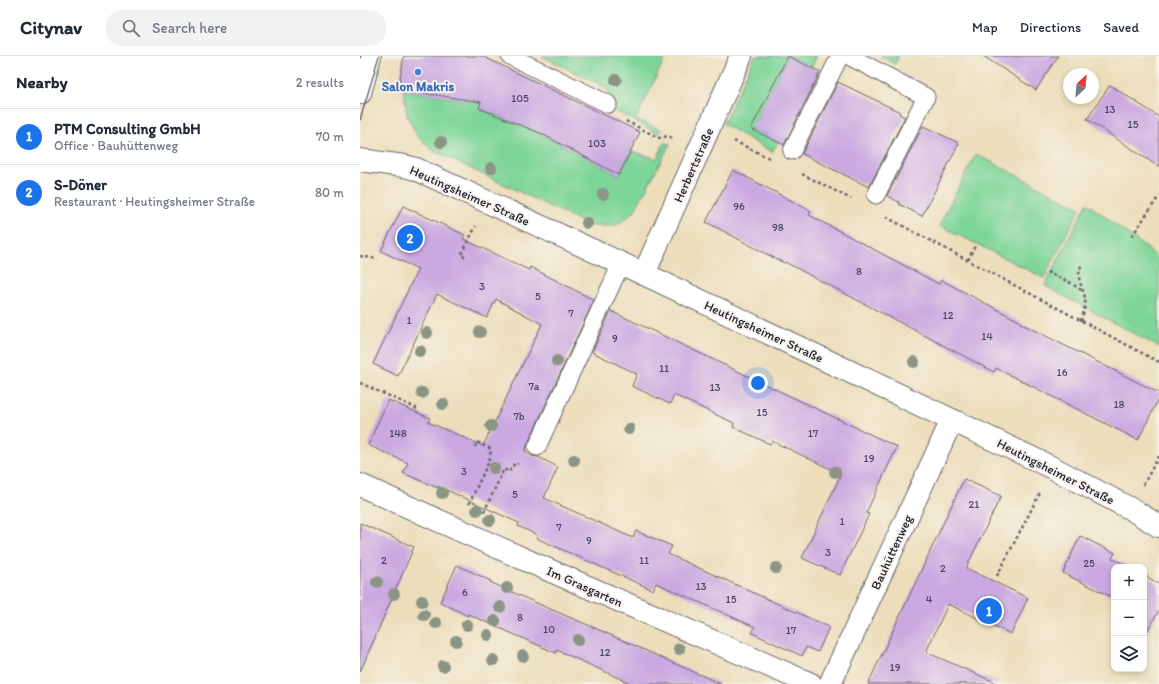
<!DOCTYPE html>
<html lang="en">
<head>
<meta charset="utf-8">
<style>
  :root { --surface:#fff; --page:#f2f2f3; --text:#1f2937; --muted:#747a83; --line:#e0e1e3; --accent:#1a73e8 }
  body { margin:0; font-family:Itim,sans-serif; background:var(--page); color:var(--text) }
  .controls { position:absolute; right:12px; bottom:12px; display:grid; overflow:hidden; border-radius:8px; box-shadow:0 2px 6px #0003 }
  .controls button { width:36px; height:36px; display:grid; place-items:center; padding:0; border:0; border-bottom:1px solid var(--line); background:var(--surface); color:var(--text); font:20px sans-serif }
  .compass { position:absolute; left:703px; top:12px; width:36px; height:36px; border-radius:50%; background:var(--surface); box-shadow:0 2px 6px #0003; rotate:26deg }
  .you { position:absolute; left:398px; top:327px; width:14px; height:14px; margin:-10px; border:3px solid #fff; border-radius:50%; background:#1a73e8; box-shadow:0 0 0 6px #1a73e833 }
  .badge { display:grid; place-items:center; width:26px; height:26px; border-radius:50%; background:var(--accent); color:#fff; font-size:13px; font-weight:700 }
  .pin { position:absolute; translate:-50% -50%; border:2px solid #fff; box-shadow:0 1px 4px #0006 }
  .list { margin:0; padding:0; list-style:none }
  h2 { display:flex; justify-content:space-between; align-items:center; height:52px; margin:0; padding:0 16px; font-size:17px }
  h2 small { font-size:13px; font-weight:400; color:var(--muted) }
  .list li { display:grid; grid-template-columns:26px 1fr auto; gap:12px; align-items:center; box-sizing:border-box; height:56px; padding:0 16px; border-top:1px solid var(--line) }
  .list b { display:block; font-size:15px; white-space:nowrap }
  .list p { margin:0; font-size:13px; white-space:nowrap; color:var(--muted) }
  .list em { font-size:13px; font-style:normal; color:var(--muted) }
  .icon { flex:none; width:22px; height:22px; fill:none; stroke:currentColor; stroke-width:2; stroke-linecap:round; stroke-linejoin:round }
  .map { position:relative; flex:none; width:799px; height:628px; overflow:hidden }
  header { display:flex; align-items:center; gap:24px; box-sizing:border-box; height:56px; padding:0 20px; background:var(--surface); border-bottom:1px solid var(--line) }
  header strong { font-size:19px }
  nav { display:flex; gap:22px; margin-inline-start:auto; font-size:14px }
  .search { width:280px; height:36px; background:var(--page); display:flex; align-items:center; gap:10px; box-sizing:border-box; padding:0 14px; border-radius:16px; color:var(--muted); font-size:15px }
  main { display:flex }
  aside { flex:1; background:var(--surface) }
  .map>svg:first-child { display:block }
</style>
</head>
<body>
<header>
<strong>Citynav</strong>
<div class="search"><svg class="icon" aria-label="search" viewBox="0 0 24 24"><circle cx="10" cy="10" r="6"/><path d="M15 15l6 6"/></svg>Search here</div>
<nav><a>Map</a><a>Directions</a><a>Saved</a></nav>
</header>
<main>
<aside>
<h2>Nearby<small>2 results</small></h2>
<ul class="list">
<li><span class="badge">1</span><div><b>PTM Consulting GmbH</b><p>Office · Bauhüttenweg</p></div><em>70 m</em></li>
<li><span class="badge">2</span><div><b>S-Döner</b><p>Restaurant · Heutingsheimer Straße</p></div><em>80 m</em></li>
</ul>
</aside>
<div class="map">
<svg width="799" height="628" viewBox="0 0 799 628">
  <rect width="100%" height="100%" fill="#f7f3e8"/>
  <filter id="ink" filterUnits="userSpaceOnUse"><feTurbulence type="fractalNoise" baseFrequency=".025" numOctaves="2"/><feDisplacementMap in="SourceGraphic" scale="8" xChannelSelector="R" yChannelSelector="G"/><feConvolveMatrix kernelMatrix="1 2 1 2 8 2 1 2 1" color-interpolation-filters="sRGB"/></filter>
  <filter id="wash" filterUnits="userSpaceOnUse"><feTurbulence type="fractalNoise" baseFrequency=".012" numOctaves="4" result="noise"/><feDisplacementMap in="SourceGraphic" scale="16" xChannelSelector="R" yChannelSelector="G"/><feGaussianBlur stdDeviation="0.9" result="paint"/><feColorMatrix in="noise" values="0 0 0 0 0 0 0 0 0 0 0 0 0 0 0 0 0 1.4 0 .05"/><feComposite in="paint" operator="in"/></filter>
  <g filter="url(#wash)">
    <rect width="100%" height="100%" fill="#ecdebb"/>
    <path fill="#7ed599" stroke="#507c6a" d="M 182,0 L 306,0 L 276,63 L 302,74 L 299,78 L 252,53 L 247,32 Z
      M 395,0 L 428,0 L 391,73 L 418,86 L 412,96 L 363,68 Z
      M 428,0 L 457,0 L 451,12 Z
      M 520,0 L 539,0 L 535,8 Z
      M 44,34 L 121,46 L 119,52 L 182,78 L 259,119 L 271,95 L 297,103 L 304,87 L 310,88 L 274,156 L 255,170 L 231,170 L 72,94 L 58,81 L 47,60 Z
      M 616,98 L 720,152 L 684,222 L 579,169 Z
      M 727,147 L 788,193 L 799,204 L 799,291 L 685,230 Z"/>
    <g id="blocks">
      <path fill="#caa9e1" d="M 44,0 L 122,0 L 280,76 L 259,119 L 182,78 L 119,52 L 121,46 L 38,33 Z
        M 428,0 L 460,16 L 424,89 L 391,73 Z
        M 623,0 L 698,0 L 676,34 Z
        M 478,26 L 540,56 L 539,58 L 545,61 L 509,131 L 442,98 Z
        M 750,29 L 799,61 L 799,111 L 727,63 Z
        M 563,70 L 599,87 L 562,160 L 539,148 L 539,146 L 527,140 Z
        M 373,114 L 451,155 L 449,159 L 579,228 L 581,224 L 661,266 L 660,267 L 799,337 L 799,342 L 778,384 L 636,312 L 634,316 L 425,206 L 424,207 L 346,166 Z
        M 43,150 L 105,179 L 103,183 L 169,214 L 170,211 L 234,244 L 168,387 L 165,395 L 172,400 L 178,401 L 198,411 L 184,442 L 273,482 L 276,475 L 312,490 L 308,498 L 469,571 L 458,596 L 446,591 L 442,600 L 392,577 L 395,571 L 296,527 L 293,534 L 176,482 L 177,479 L 158,470 L 159,467 L 78,430 L 78,432 L 43,417 L 48,407 L 8,389 L 28,344 L 70,362 L 68,366 L 123,390 L 182,268 L 136,243 L 127,262 L 77,238 L 38,320 L 13,308 L 58,213 L 21,195 Z
        M 251,255 L 537,391 L 506,457 L 509,458 L 480,519 L 442,502 L 481,418 L 412,385 L 410,388 L 373,371 L 374,367 L 314,339 L 310,348 L 272,330 L 277,318 L 232,296 Z
        M 604,423 L 641,440 L 606,512 L 668,542 L 651,578 L 588,548 L 566,596 L 639,628 L 508,628 Z
        M 0,467 L 54,491 L 0,616 Z
        M 720,480 L 755,497 L 752,502 L 769,511 L 754,511 L 754,542 L 703,517 Z
        M 97,509 L 131,525 L 130,526 L 183,550 L 235,572 L 361,628 L 272,628 L 197,594 L 196,597 L 108,558 L 108,560 L 80,546 Z
        M 784,519 L 799,528 L 799,554 L 784,581 Z"/>
    </g>
  </g>
  <g filter="url(#ink)">
    <use href="#blocks" fill-opacity="0" stroke="#696468" stroke-width="1"/>
    <g fill="none" stroke-linecap="round" stroke-linejoin="round">
      <defs>
        <path id="lane" d="M 150,0 L 248,48
          M 489,0 L 566,41 L 516,139
          M 432,95 L 480,0
          M 177,391 L 261,208"/>
        <path id="street" d="M 0,104 L 44,110 L 56,113 L 284,218 L 693,412 L 771,453 L 799,470
          M 284,218 L 381,0
          M 0,429 L 168,505 L 451,628
          M 470,628 L 592,364"/>
        <path id="secondary" d="M 0,37 L 10,0"/>
      </defs>
      <use href="#lane" stroke="#696468" stroke-width="19"/>
      <use href="#street" stroke="#696468" stroke-width="24"/>
      <use href="#secondary" stroke="#696468" stroke-width="24"/>
      <path stroke="#696468" stroke-width="2.5" stroke-dasharray="3 3" stroke-linecap="butt" d="M 266,65 L 299,82 L 308,80 L 314,83
        M 374,85 L 409,102
        M 442,118 L 491,143
        M 526,161 L 799,306
        M 772,180 L 799,140
        M 0,200 L 18,203
        M 105,201 L 101,199 L 116,170
        M 608,204 L 616,188
        M 687,216 L 711,227 L 721,234
        M 721,265 C 723,258 726,250 725,242 C 722,228 715,222 722,208
        M 0,327 L 56,352 L 54,356
        M 783,429 L 799,400
        M 109,448 L 129,405 L 131,393 L 117,386 L 115,391
        M 124,456 L 144,413 L 149,416 L 155,407 L 158,408
        M 637,520 L 680,437"/>
      <use href="#lane" stroke="#fff" stroke-width="17"/>
      <use href="#street" stroke="#fff" stroke-width="22"/>
      <use href="#secondary" stroke="#fff" stroke-width="22"/>
      <path stroke="#22223b" stroke-width="1" d="M 0,3 L 1,0
        M 0,64 L 19,0"/>
    </g>
    <g fill="#8c9484">
      <circle cx="256" cy="24" r="6"/>
      <circle cx="81" cy="86" r="6"/>
      <circle cx="131" cy="112" r="6"/>
      <circle cx="243" cy="138" r="6"/>
      <circle cx="227" cy="167" r="6"/>
      <circle cx="120" cy="276" r="6"/>
      <circle cx="67" cy="277" r="6"/>
      <circle cx="60" cy="295" r="6"/>
      <circle cx="197" cy="305" r="6"/>
      <circle cx="554" cy="306" r="6"/>
      <circle cx="62" cy="337" r="6"/>
      <circle cx="83" cy="348" r="6"/>
      <circle cx="131" cy="370" r="6"/>
      <circle cx="269" cy="373" r="6"/>
      <circle cx="214" cy="404" r="6"/>
      <circle cx="134" cy="412" r="6"/>
      <circle cx="475" cy="416" r="6"/>
      <circle cx="82" cy="437" r="6"/>
      <circle cx="117" cy="454" r="6"/>
      <circle cx="130" cy="464" r="6"/>
      <circle cx="416" cy="512" r="6"/>
      <circle cx="17" cy="526" r="6"/>
      <circle cx="147" cy="532" r="6"/>
      <circle cx="34" cy="538" r="6"/>
      <circle cx="62" cy="545" r="6"/>
      <circle cx="140" cy="551" r="6"/>
      <circle cx="64" cy="559" r="6"/>
      <circle cx="135" cy="565" r="6"/>
      <circle cx="76" cy="567" r="6"/>
      <circle cx="107" cy="569" r="6"/>
      <circle cx="128" cy="579" r="6"/>
      <circle cx="218" cy="584" r="6"/>
      <circle cx="96" cy="585" r="6"/>
      <circle cx="319" cy="593" r="6"/>
      <circle cx="163" cy="600" r="6"/>
      <circle cx="133" cy="604" r="6"/>
      <circle cx="83" cy="610" r="6"/>
    </g>
  </g>
  <circle fill="#3f7fe0" stroke="#f7f3e8" stroke-width="1.5" cx="58" cy="16" r="4"/>
  <g text-anchor="middle" stroke-width="4" stroke-linejoin="round" paint-order="stroke">
    <g font-size="11" fill="#4c4464">
      <text x="160" y="46">105</text>
      <text x="750" y="57">13</text>
      <text x="773" y="72">15</text>
      <text x="237" y="91">103</text>
      <text x="379" y="154">96</text>
      <text x="418" y="175">98</text>
      <text x="499" y="219">8</text>
      <text x="122" y="234">3</text>
      <text x="178" y="244">5</text>
      <text x="211" y="261">7</text>
      <text x="588" y="263">12</text>
      <text x="49" y="268">1</text>
      <text x="627" y="284">14</text>
      <text x="255" y="286">9</text>
      <text x="304" y="316">11</text>
      <text x="702" y="320">16</text>
      <text x="174" y="334">7a</text>
      <text x="355" y="335">13</text>
      <text x="759" y="352">18</text>
      <text x="402" y="360">15</text>
      <text x="159" y="364">7b</text>
      <text x="38" y="381">148</text>
      <text x="453" y="381">17</text>
      <text x="509" y="406">19</text>
      <text x="104" y="419">3</text>
      <text x="155" y="442">5</text>
      <text x="614" y="452">21</text>
      <text x="482" y="469">1</text>
      <text x="199" y="475">7</text>
      <text x="229" y="488">9</text>
      <text x="468" y="500">3</text>
      <text x="24" y="508">2</text>
      <text x="284" y="508">11</text>
      <text x="729" y="511">25</text>
      <text x="583" y="516">2</text>
      <text x="341" y="534">13</text>
      <text x="105" y="540">6</text>
      <text x="371" y="547">15</text>
      <text x="569" y="547">4</text>
      <text x="160" y="565">8</text>
      <text x="189" y="577">10</text>
      <text x="431" y="578">17</text>
      <text x="245" y="600">12</text>
      <text x="535" y="615">19</text>
    </g>
    <g font-size="13" font-weight="bold" fill="#366cbe" stroke="#f7f3e8">
      <text x="58" y="35">Salon Makris</text>
    </g>
    <g font-size="13" fill="#22223b" stroke="#f7f3e8">
      <text transform="translate(333 109) rotate(-66)" y="5">Herbertstraße</text>
      <text transform="translate(110 139) rotate(24)" y="5">Heutingsheimer Straße</text>
      <text transform="translate(404 275) rotate(25)" y="5">Heutingsheimer Straße</text>
      <text transform="translate(696 415) rotate(27)" y="5">Heutingsheimer Straße</text>
      <text transform="translate(531 496) rotate(-65)" y="5">Bauhüttenweg</text>
      <text transform="translate(225 530) rotate(24)" y="5">Im Grasgarten</text>
    </g>
  </g>
</svg>
<div class="controls">
<button>+</button>
<button>−</button>
<button><svg class="icon" aria-label="layers" viewBox="0 0 24 24"><path d="M12 4l9 5-9 5-9-5zM3 14l9 5 9-5"/></svg></button>
</div>
<svg class="compass" viewBox="-18 -18 36 36"><path d="M0-13l5 13h-10z" fill="#e53935"/><path d="M0 13l5-13h-10z" fill="#747a83"/></svg>
<div class="you"></div>
<div class="pin badge" style="left:629px;top:555px">1</div>
<div class="pin badge" style="left:50px;top:182px">2</div>
</div>
</main>
</body>
</html>
